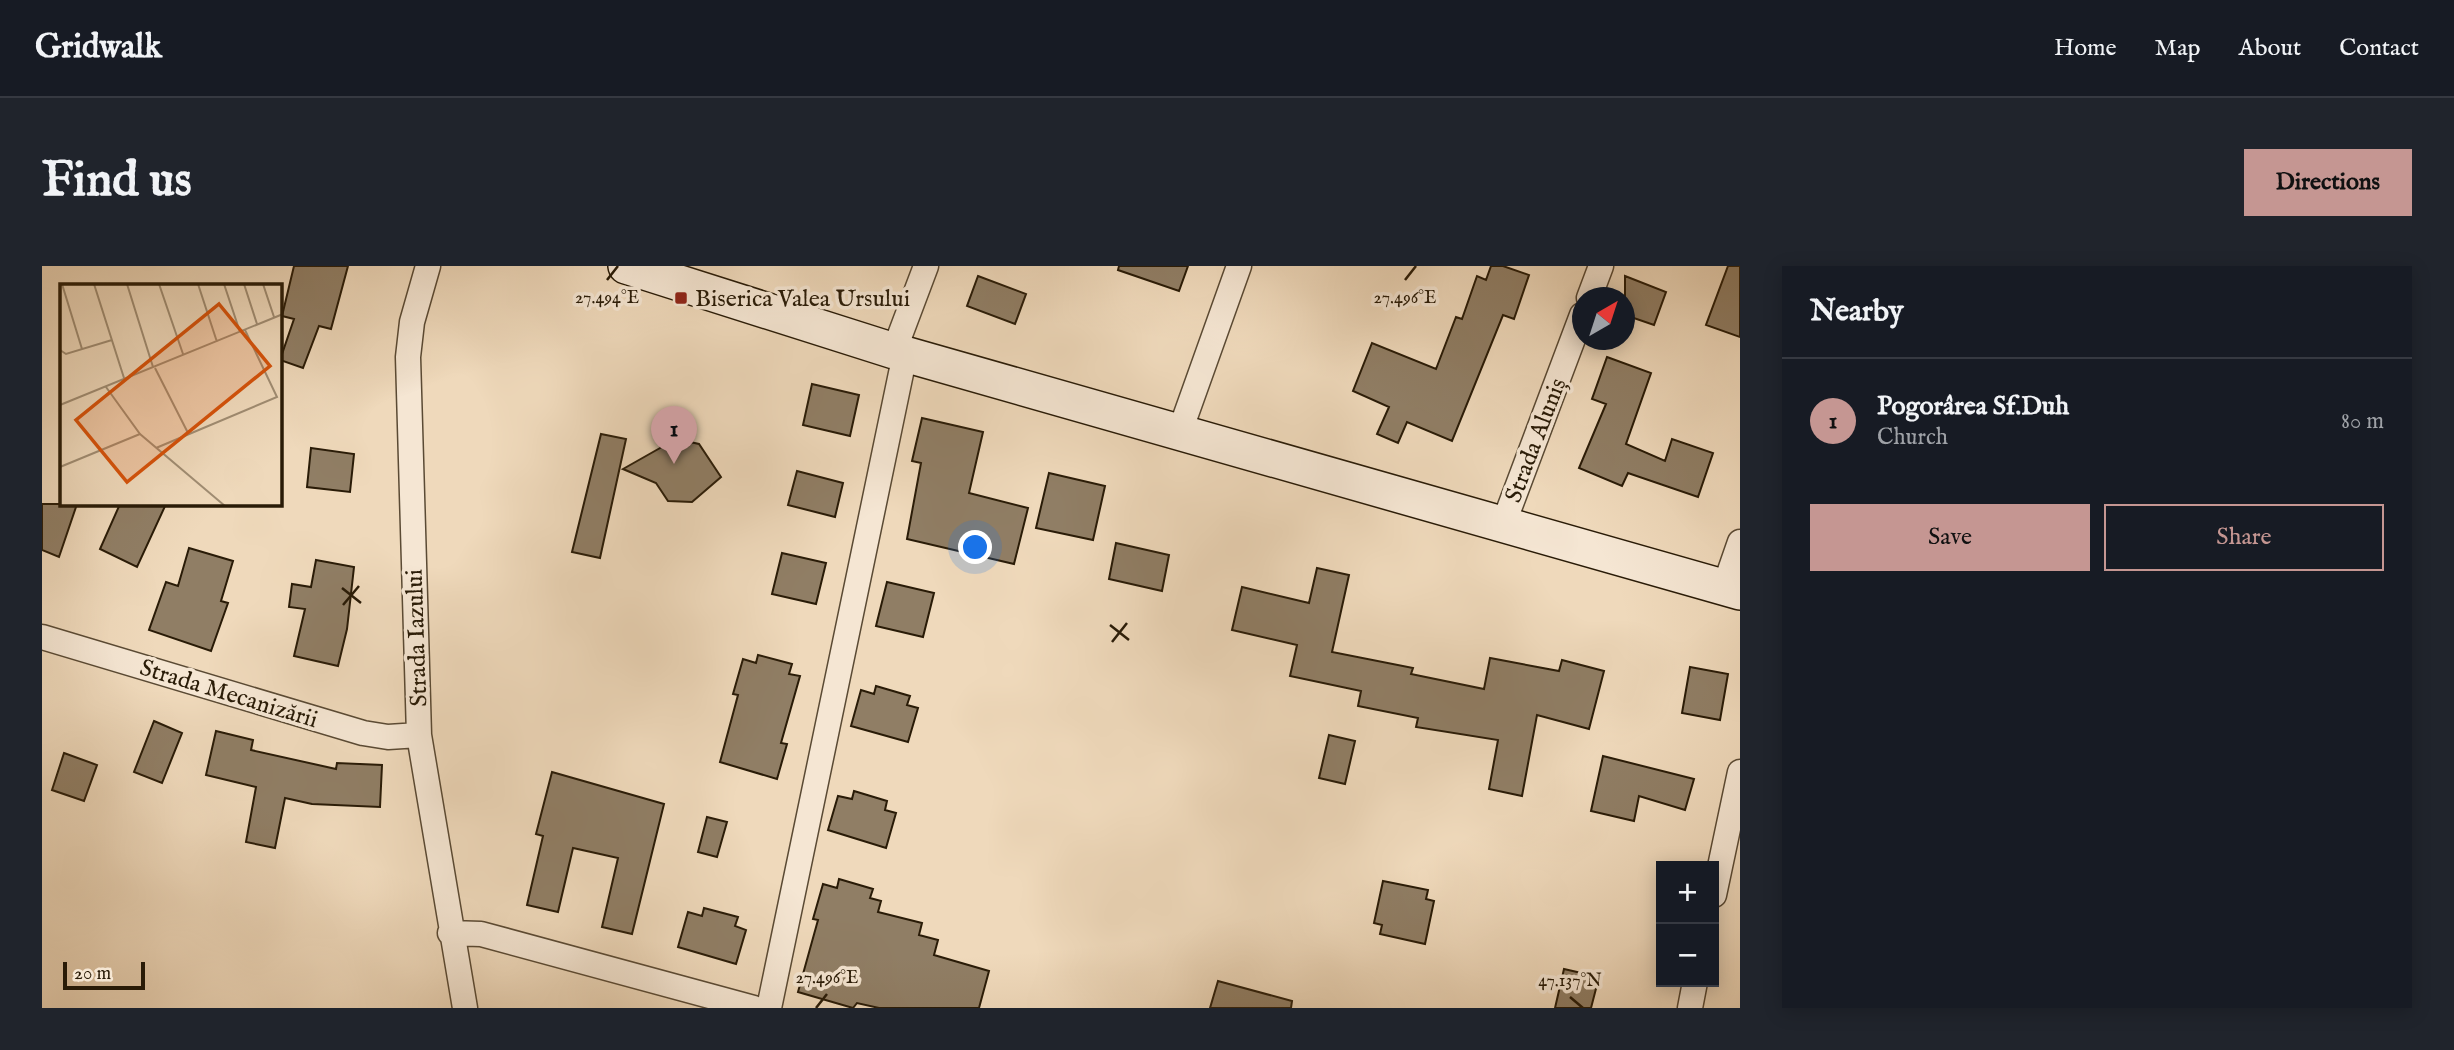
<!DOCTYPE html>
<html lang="en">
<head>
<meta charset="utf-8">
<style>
  :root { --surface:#171b24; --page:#20242c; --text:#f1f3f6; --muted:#9ea1a6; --line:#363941; --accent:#c59692 }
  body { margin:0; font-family:"IM FELL English",serif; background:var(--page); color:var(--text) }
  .controls { position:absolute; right:21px; bottom:21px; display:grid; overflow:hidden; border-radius:0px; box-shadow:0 4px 18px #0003 }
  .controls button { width:63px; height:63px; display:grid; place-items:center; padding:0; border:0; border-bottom:2px solid var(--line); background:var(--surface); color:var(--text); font:35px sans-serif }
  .compass { position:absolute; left:1530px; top:21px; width:63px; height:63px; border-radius:50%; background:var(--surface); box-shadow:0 4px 18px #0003; rotate:39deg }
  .scale { position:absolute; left:21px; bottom:18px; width:82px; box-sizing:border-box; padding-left:7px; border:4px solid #291b07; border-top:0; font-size:19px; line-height:24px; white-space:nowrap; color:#291b07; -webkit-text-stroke:5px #f5e6d3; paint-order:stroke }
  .you { position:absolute; left:934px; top:282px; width:24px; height:24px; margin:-18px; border:5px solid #fff; border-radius:50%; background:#1a73e8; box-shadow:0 0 0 10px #1a73e833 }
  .badge { display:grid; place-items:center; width:46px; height:46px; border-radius:50%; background:var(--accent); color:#111; font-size:23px; font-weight:700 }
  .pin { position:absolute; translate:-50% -58px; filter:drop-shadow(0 2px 4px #0008) }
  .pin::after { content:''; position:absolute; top:37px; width:24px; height:21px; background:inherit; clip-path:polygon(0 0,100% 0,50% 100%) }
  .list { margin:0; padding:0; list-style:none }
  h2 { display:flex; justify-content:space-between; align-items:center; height:91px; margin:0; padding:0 28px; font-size:30px }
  h2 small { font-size:23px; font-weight:400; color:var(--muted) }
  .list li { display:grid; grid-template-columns:46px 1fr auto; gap:21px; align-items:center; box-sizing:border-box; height:126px; padding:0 28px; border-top:2px solid var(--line) }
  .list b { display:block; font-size:26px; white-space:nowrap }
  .list p { margin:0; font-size:23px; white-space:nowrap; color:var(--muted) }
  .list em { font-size:23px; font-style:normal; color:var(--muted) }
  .actions { display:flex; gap:14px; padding:21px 28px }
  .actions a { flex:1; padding:16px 0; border:2px solid var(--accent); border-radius:0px; text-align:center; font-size:24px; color:var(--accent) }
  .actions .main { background:var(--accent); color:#111 }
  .map { position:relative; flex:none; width:1698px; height:742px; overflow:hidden; border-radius:0px }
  header { display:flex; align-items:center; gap:42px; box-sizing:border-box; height:98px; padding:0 35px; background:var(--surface); border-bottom:2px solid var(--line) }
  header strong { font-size:33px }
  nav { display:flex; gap:38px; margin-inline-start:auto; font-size:24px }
  .intro { display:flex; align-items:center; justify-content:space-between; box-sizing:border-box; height:168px; padding:0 42px }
  h1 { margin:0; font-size:49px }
  .button { padding:18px 32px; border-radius:0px; background:var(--accent); color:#111; font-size:24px; font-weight:700 }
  main { display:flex; gap:42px; padding:0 42px }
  aside { flex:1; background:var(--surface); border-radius:0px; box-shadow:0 4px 18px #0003 }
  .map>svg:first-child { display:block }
</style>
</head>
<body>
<header>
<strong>Gridwalk</strong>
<nav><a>Home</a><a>Map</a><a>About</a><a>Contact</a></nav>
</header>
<div class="intro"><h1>Find us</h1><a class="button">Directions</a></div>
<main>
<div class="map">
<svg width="1698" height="742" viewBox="0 0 1698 742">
  <rect width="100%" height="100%" fill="#efd9bb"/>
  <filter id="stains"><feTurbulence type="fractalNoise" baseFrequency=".00286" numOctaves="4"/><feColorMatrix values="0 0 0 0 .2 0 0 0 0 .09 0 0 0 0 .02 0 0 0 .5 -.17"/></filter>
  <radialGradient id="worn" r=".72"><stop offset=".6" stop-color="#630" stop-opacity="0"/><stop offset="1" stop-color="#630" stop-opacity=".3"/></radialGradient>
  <path fill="#907e65" stroke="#291b07" stroke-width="2" d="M 252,0 L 306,0 L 289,63 L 277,60 L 261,102 L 238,94 L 252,53 L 240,50 Z
    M 1077,0 L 1146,0 L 1137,25 L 1076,4 Z
    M 1449,0 L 1461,0 L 1487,9 L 1472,53 L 1461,49 L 1410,175 L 1365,156 L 1356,177 L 1335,168 L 1347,141 L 1311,125 L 1330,77 L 1394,103 L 1414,51 L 1420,53 L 1435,10 L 1444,14 Z
    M 1686,0 L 1698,0 L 1698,71 L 1664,59 Z
    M 936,10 L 984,28 L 973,58 L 925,40 Z
    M 1583,10 L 1624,26 L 1612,59 L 1583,49 Z
    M 1565,91 L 1609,107 L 1584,178 L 1623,195 L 1630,173 L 1671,187 L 1656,231 L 1586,207 L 1580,220 L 1537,202 L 1564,138 L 1550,133 Z
    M 770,118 L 817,129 L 808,170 L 761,159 Z
    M 880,152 L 941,166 L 927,227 L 986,242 L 972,298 L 865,273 L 879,197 L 870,195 Z
    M 559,168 L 584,173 L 558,292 L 530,286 Z
    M 634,173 L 657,178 L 679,211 L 650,236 L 626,235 L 614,217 L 581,203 Z
    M 269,182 L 312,188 L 308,226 L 265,221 Z
    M 755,205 L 801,217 L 793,251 L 746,239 Z
    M 1007,207 L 1063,220 L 1051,274 L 994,262 Z
    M 0,238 L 35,238 L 17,291 L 0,284 Z
    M 78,238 L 124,238 L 95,301 L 58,283 Z
    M 1074,277 L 1127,289 L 1120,325 L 1067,313 Z
    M 147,282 L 191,295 L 179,335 L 186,337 L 169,385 L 107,364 L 124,316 L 136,320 Z
    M 740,287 L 784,297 L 774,338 L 730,328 Z
    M 274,294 L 312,301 L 305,363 L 296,400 L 252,390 L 263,343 L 247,341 L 250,318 L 269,321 Z
    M 1275,302 L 1307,309 L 1290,386 L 1371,402 L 1369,408 L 1442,423 L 1448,392 L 1517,405 L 1520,394 L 1562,405 L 1547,463 L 1495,449 L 1480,530 L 1447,523 L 1456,474 L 1374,461 L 1376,452 L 1316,440 L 1319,425 L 1248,410 L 1255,379 L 1190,364 L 1200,321 L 1267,337 Z
    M 845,316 L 892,327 L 881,371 L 834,360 Z
    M 716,389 L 750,398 L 747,408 L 758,410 L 739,477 L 745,478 L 735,513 L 678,496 L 696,429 L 691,428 L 701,393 L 714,397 Z
    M 1648,401 L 1686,408 L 1678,454 L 1640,447 Z
    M 834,420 L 868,430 L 865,439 L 876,442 L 866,476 L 809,460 L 819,424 L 832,428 Z
    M 112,455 L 140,467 L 120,517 L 92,506 Z
    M 174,465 L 211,474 L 209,484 L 294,503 L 295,497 L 340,499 L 338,541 L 270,538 L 243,532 L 233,582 L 204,576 L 214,521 L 164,509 Z
    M 1287,469 L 1313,475 L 1303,518 L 1277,512 Z
    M 22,487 L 55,499 L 42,535 L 10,524 Z
    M 1561,490 L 1652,513 L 1643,544 L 1597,530 L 1592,555 L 1549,545 Z
    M 510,506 L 622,538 L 590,668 L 560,661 L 576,592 L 531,582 L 516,646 L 485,639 L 501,570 L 494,568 Z
    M 812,525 L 845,535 L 843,544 L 854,547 L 844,582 L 786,564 L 796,530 L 810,533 Z
    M 665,551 L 685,556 L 675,591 L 656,586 Z
    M 797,613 L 831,623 L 828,632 L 839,635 L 836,646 L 880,657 L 877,669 L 896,674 L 892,689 L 947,705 L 937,742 L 837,742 L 815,737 L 811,742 L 756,726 L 776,654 L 771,653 L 781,618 L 795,622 Z
    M 1341,615 L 1386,624 L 1384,633 L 1392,635 L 1383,678 L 1338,668 L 1340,659 L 1332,657 Z
    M 662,642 L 696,651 L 693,660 L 704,664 L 694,698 L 636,681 L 646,646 L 660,650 Z
    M 1522,703 L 1557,711 L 1549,742 L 1513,742 Z
    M 1176,715 L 1250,735 L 1249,742 L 1168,742 Z"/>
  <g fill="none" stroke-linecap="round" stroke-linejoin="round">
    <defs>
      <path id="street" d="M 386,0 L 370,56 L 366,91 L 377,469 L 423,742
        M 1547,32 L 1559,0
        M 852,85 L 884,0
        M 1137,168 L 1197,0
        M 1461,259 L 1540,49
        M 1682,322 L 1698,276
        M 0,371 L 321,467 L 346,471 L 377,469
        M 1672,629 L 1698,506
        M 408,667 L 439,668 L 712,742
        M 727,742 L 863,88
        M 1648,742 L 1653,716"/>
      <path id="secondary" d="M 584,0 L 852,85 L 1698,326"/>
    </defs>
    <use href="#street" stroke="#5a4a34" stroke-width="27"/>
    <use href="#secondary" stroke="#291b07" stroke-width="38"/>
    <use href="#street" stroke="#f5e6d3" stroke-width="24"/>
    <use href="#secondary" stroke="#f5e6d3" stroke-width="35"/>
  </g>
  <path fill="none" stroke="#291b07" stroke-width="2.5" d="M 565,14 L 576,0M 1363,14 L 1374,0M 300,322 L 319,337M 301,339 L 317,320M 1068,359 L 1087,374M 1070,376 L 1085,357M 1528,731 L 1541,742M 774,742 L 785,728"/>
  <rect fill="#8f2418" stroke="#f5e6d3" stroke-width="2.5" x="632" y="25" width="14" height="14" rx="3.5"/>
  <g text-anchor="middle" stroke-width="7" stroke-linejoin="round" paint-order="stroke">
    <g font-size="24" fill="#291b07" stroke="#f5e6d3" text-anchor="start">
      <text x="653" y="40">Biserica Valea Ursului</text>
    </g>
    <g font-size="24" fill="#291b07" stroke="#f5e6d3">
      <text transform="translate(1493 174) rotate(-69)" y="8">Strada Aluniș</text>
      <text transform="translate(374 372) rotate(-92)" y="8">Strada Iazului</text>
      <text transform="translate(187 427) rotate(17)" y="8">Strada Mecanizării</text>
    </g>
  </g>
  <g transform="translate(18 18)">
    <rect width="222" height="222" fill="#efd9bb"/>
    <path fill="none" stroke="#a08d73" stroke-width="2" d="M 2,0 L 22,65M 34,0 L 64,94M 67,0 L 93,83M 99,0 L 123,70M 138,0 L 157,58M 164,0 L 180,48M 184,0 L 197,40M 203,0 L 214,33M 0,66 L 6,70 L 52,56M 95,84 L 128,149M 46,103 L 80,150 L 165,222M 0,121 L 223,30M 96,164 L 217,113 L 185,46M 0,183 L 80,150"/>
    <path fill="#d5530c" fill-opacity="0.15" stroke="#d5530c" stroke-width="3.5" d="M 159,20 L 210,82 L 67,198 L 16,136 Z"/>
    <rect width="222" height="222" fill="none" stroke="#291b07" stroke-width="3.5"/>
  </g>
  <g font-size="18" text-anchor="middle" fill="#291b07" stroke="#f5e6d3" stroke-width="7" stroke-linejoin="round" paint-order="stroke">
    <text x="565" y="37">27.494°E</text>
    <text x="1363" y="37">27.496°E</text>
    <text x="785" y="717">27.496°E</text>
    <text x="1528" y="720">47.137°N</text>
  </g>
  <rect width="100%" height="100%" filter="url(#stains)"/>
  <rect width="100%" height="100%" fill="url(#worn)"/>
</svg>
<div class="controls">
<button>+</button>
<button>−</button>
</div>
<svg class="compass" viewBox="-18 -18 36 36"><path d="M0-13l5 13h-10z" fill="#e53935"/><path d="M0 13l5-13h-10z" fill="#9ea1a6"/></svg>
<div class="scale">20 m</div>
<div class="you"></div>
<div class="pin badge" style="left:632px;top:198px">1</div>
</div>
<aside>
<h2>Nearby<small></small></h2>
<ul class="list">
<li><span class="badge">1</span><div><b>Pogorârea Sf.Duh</b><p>Church</p></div><em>80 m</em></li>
</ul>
<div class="actions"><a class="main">Save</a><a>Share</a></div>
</aside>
</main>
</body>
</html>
